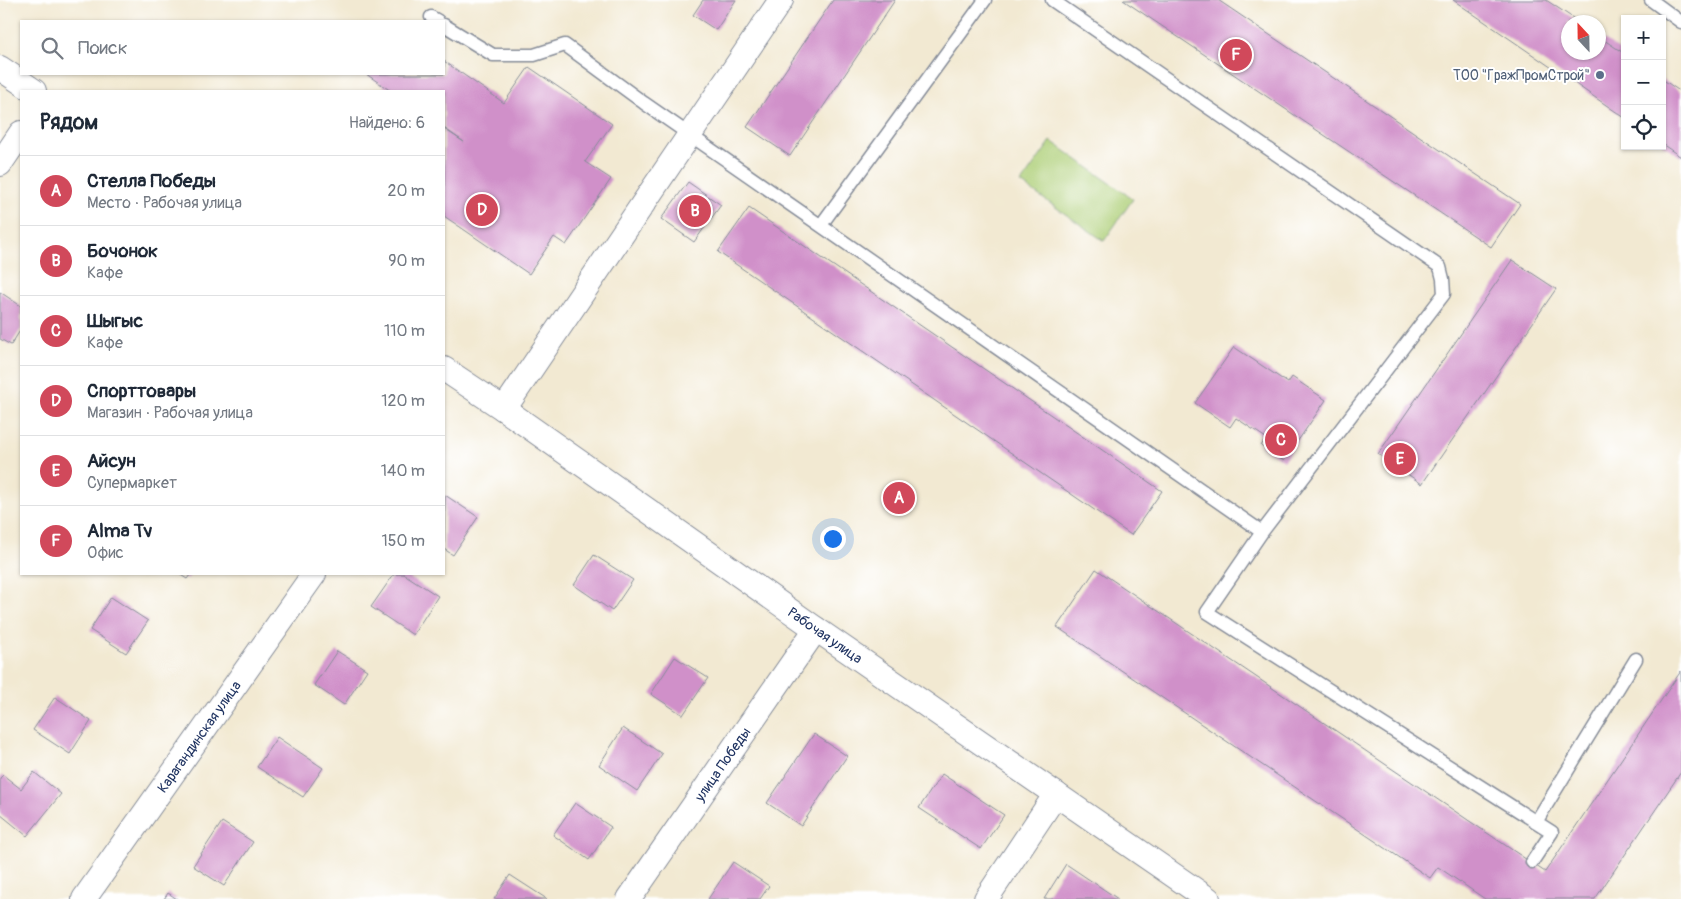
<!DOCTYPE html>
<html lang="ru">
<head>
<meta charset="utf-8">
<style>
  :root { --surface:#fff; --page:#f6f6f7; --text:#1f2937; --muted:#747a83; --line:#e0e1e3; --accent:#d1495b }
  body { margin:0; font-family:Pangolin,sans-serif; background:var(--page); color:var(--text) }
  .controls { position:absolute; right:15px; top:15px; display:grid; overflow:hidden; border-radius:0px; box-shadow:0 1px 4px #0004 }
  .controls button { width:45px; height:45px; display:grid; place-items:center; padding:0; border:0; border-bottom:1px solid var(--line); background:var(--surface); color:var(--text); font:25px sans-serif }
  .compass { position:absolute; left:1561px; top:15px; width:45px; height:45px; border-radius:50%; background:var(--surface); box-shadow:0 1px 4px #0004; rotate:338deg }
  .you { position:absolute; left:832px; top:538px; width:18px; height:18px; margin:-12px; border:4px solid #fff; border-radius:50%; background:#1a73e8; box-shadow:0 0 0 8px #1a73e833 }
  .badge { display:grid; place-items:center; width:32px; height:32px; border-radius:50%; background:var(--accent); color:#fff; font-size:16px; font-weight:700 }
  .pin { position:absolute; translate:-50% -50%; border:2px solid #fff; box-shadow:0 1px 5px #0006 }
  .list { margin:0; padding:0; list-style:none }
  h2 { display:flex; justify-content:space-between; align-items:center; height:65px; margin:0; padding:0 20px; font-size:21px }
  h2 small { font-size:16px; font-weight:400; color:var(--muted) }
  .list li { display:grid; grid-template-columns:32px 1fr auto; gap:15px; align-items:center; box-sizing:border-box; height:70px; padding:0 20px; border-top:1px solid var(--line) }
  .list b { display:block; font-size:19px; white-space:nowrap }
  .list p { margin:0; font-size:16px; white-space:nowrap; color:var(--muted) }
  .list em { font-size:16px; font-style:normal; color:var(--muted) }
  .icon { flex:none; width:28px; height:28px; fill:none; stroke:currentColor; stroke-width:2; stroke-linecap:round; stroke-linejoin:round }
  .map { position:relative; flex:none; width:1681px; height:899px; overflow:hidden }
  .search { position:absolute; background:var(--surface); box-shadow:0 1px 4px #0004; left:20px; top:20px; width:425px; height:55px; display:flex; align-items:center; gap:12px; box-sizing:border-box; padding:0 18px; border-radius:0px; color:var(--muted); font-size:19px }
  .panel { position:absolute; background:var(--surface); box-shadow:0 1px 4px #0004; left:20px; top:90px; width:425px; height:485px; border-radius:0px }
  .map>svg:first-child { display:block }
</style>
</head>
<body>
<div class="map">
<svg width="1681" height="899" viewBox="0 0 1681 899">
  <rect width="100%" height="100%" fill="#fff"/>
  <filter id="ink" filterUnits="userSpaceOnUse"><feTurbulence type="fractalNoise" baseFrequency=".02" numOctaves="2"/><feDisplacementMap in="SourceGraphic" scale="10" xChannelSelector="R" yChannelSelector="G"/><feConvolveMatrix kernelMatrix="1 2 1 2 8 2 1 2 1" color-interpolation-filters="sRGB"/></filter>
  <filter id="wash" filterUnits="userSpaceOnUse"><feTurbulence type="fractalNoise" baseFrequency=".0096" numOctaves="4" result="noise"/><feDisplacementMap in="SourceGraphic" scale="20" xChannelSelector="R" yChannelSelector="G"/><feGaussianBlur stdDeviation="1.12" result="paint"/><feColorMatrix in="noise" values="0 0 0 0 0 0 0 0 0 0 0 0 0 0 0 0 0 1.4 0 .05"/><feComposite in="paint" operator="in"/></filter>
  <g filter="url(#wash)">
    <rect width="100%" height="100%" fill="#f2e9d2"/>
    <path fill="#adcf77" stroke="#647f6a" d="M 1051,141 L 1133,199 L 1104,241 L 1021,183 Z"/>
    <g id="blocks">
      <path fill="#d090c9" d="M 703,0 L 736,0 L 716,30 L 693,15 Z
        M 833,0 L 895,0 L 790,156 L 747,127 Z
        M 1123,0 L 1218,0 L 1520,204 L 1491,247 Z
        M 1453,0 L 1546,0 L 1579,22 L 1568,22 L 1568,52 L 1598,52 L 1598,36 L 1625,54 L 1625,118 Z
        M 444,61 L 504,103 L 529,67 L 612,124 L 585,162 L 611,179 L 566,245 L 554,237 L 529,274 L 444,216 L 444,129 L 464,142 L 444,128 L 444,91 L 391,91 L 366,74 L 444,74 Z
        M 1662,79 L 1681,92 L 1681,157 L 1662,144 Z
        M 688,182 L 721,205 L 694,242 L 661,219 Z
        M 749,208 L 1162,491 L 1131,535 L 718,252 Z
        M 1512,260 L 1556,289 L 1422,484 L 1378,454 Z
        M 0,292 L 21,306 L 21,329 L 11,345 L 0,339 Z
        M 1234,347 L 1288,383 L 1292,377 L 1326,400 L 1284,461 L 1261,446 L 1266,438 L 1236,418 L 1230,427 L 1195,403 Z
        M 445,495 L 478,517 L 453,555 L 444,549 Z
        M 594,555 L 633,580 L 612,611 L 574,585 Z
        M 1096,569 L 1545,872 L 1681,671 L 1681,772 L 1595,899 L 1485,899 L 1438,867 L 1430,878 L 1057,627 Z
        M 179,574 L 191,574 L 187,579 Z
        M 394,574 L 404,574 L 438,596 L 413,635 L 371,607 Z
        M 111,597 L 148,621 L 126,653 L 90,630 Z
        M 337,651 L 367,670 L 344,705 L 314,685 Z
        M 675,657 L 708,678 L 683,715 L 651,694 Z
        M 55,697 L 91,721 L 70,754 L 33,730 Z
        M 623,728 L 662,754 L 637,791 L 599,765 Z
        M 814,734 L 847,756 L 801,826 L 767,803 Z
        M 277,737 L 323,768 L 303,797 L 257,767 Z
        M 34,772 L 61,794 L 27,836 L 0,814 L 0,778 L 3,775 L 21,789 Z
        M 942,774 L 1004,815 L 981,849 L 919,808 Z
        M 575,803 L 611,827 L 589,860 L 553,835 Z
        M 222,822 L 253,842 L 224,886 L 193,866 Z
        M 733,862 L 769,886 L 760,899 L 708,899 Z
        M 1066,864 L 1118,899 L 1044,899 Z
        M 510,875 L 547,899 L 494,899 Z
        M 168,893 L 177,899 L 164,899 Z"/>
    </g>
  </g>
  <g filter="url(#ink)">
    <use href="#blocks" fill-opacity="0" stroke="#868c98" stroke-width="1"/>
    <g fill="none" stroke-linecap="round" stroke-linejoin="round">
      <defs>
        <path id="service" d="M 1052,0 L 1440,267 L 1443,279 L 1444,294 L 1262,532
          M 1651,0 L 1681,22
          M 431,17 L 438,21
          M 444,25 L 493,55 L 534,55 L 565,45 L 644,103 L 1262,532 L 1207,612 L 1552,832 L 1532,862
          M 821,225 L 985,0
          M 1536,822 L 1636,659"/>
        <g id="minor">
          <path d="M 0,68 L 34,91"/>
          <path d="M 0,164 L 21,133"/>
          <path id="s1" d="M 444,369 L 504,409 L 816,629 L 1208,899"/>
          <path d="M 504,409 L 781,0"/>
          <path id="s2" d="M 84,899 L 314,574"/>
          <path id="s3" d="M 629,899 L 816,629"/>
          <path d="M 986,899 L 1056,794"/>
        </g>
      </defs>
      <use href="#service" stroke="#868c98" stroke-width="15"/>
      <use href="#minor" stroke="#868c98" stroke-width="26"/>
      <use href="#service" stroke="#fff" stroke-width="12"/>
      <use href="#minor" stroke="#fff" stroke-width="24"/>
    </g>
  </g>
  <circle fill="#5c6f8a" stroke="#fff" stroke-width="2" cx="1600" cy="75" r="5"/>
  <g text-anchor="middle" stroke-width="4" stroke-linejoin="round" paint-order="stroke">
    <g font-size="14" fill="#4e5e75" stroke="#fff" text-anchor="end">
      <text x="1590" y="80">ТОО "ГражПромСтрой"</text>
    </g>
    <g font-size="14" fill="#1b2f5e" stroke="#fff">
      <text dy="5" stroke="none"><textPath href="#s1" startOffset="465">Рабочая улица</textPath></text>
      <text dy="5" stroke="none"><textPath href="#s2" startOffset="199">Карагандинская улица</textPath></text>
      <text dy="5" stroke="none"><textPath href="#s3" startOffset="164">улица Победы</textPath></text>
    </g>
  </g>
</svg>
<div class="controls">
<button>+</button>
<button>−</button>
<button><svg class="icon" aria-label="locate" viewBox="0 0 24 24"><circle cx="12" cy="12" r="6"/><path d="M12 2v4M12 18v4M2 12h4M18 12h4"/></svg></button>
</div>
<svg class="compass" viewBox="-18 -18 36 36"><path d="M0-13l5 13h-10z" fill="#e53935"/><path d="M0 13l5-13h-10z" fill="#747a83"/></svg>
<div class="you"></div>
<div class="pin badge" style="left:899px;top:498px">A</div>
<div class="pin badge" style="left:695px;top:211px">B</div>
<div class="pin badge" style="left:1281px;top:440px">C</div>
<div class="pin badge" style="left:482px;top:210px">D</div>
<div class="pin badge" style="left:1400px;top:459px">E</div>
<div class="pin badge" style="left:1236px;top:55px">F</div>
<div class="search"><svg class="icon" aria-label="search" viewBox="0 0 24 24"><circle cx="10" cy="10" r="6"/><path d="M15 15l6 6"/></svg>Поиск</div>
<section class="panel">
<h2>Рядом<small>Найдено: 6</small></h2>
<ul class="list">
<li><span class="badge">A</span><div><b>Стелла Победы</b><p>Место · Рабочая улица</p></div><em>20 m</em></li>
<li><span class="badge">B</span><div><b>Бочонок</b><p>Кафе</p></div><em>90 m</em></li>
<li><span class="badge">C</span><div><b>Шыгыс</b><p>Кафе</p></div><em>110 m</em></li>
<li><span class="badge">D</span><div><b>Спорттовары</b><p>Магазин · Рабочая улица</p></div><em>120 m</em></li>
<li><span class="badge">E</span><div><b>Айсун</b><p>Супермаркет</p></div><em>140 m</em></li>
<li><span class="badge">F</span><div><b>Alma Tv</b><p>Офис</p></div><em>150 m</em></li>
</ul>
</section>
</div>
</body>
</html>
